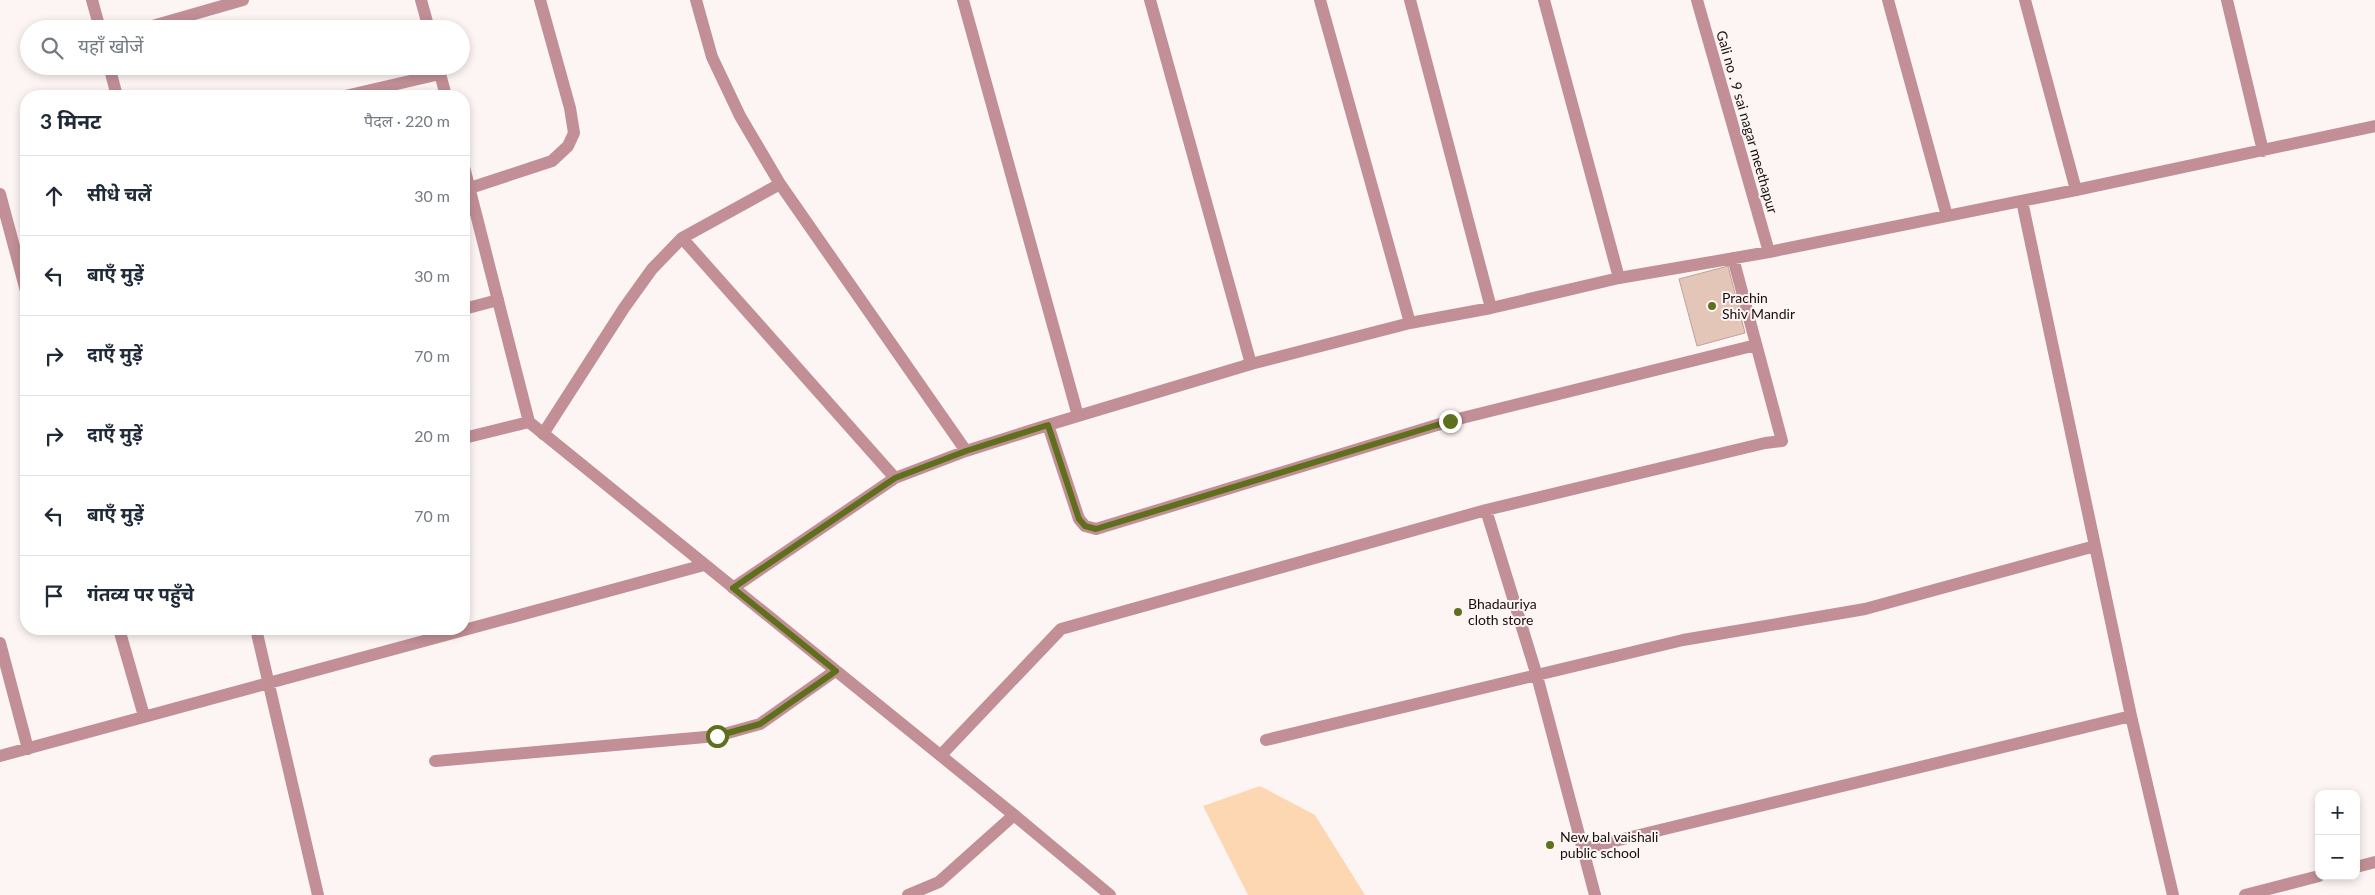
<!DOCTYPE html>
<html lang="hi">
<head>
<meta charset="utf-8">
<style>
  :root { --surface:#fff; --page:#f2f2f3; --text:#1f2937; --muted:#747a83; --line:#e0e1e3 }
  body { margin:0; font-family:Lato,"Noto Sans Devanagari",sans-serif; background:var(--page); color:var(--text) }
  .controls { position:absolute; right:15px; bottom:15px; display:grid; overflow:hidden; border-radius:10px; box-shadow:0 2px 8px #0003 }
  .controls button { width:45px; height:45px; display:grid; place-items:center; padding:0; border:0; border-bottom:1px solid var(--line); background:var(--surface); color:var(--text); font:25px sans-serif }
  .stop { position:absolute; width:15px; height:15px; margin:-11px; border:4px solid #5f701d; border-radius:50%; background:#fff }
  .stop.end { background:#5f701d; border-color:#fff; box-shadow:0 1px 5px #0008 }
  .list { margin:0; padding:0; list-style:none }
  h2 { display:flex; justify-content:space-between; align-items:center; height:65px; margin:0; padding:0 20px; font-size:21px }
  h2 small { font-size:16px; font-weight:400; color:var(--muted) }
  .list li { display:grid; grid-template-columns:32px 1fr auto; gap:15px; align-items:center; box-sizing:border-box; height:80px; padding:0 20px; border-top:1px solid var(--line) }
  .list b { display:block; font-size:19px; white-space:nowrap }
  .list em { font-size:16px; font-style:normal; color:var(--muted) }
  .icon { flex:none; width:28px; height:28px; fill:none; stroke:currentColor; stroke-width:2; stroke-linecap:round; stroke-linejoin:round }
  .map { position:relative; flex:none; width:2375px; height:895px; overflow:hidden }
  .search { position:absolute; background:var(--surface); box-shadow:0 2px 8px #0003; left:20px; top:20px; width:450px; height:55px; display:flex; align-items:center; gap:12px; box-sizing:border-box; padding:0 18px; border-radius:28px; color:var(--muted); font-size:19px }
  .panel { position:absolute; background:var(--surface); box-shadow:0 2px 8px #0003; left:20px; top:90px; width:450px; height:545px; border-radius:20px }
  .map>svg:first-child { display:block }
</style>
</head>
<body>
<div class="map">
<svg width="2375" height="895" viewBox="0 0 2375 895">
  <rect width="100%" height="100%" fill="#fcf5f4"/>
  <path fill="#fdd7b2" d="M 1260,786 L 1315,815 L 1365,895 L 1248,895 L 1203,806 Z"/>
  <path fill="#e3c6b7" stroke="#bfa395" d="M 1728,266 L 1745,333 L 1697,346 L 1679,279 Z"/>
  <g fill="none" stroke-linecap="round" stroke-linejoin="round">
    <path stroke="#c18f95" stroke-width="12" d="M 92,0 L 100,29
      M 696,0 L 712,57 L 740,116 L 780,184 L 966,451
      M 963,0 L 1078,416
      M 1150,0 L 1251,364
      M 1320,0 L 1410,323
      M 1410,0 L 1491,308
      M 1544,0 L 1619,278
      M 1697,0 L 1769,252
      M 1888,0 L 1947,216
      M 2025,0 L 2076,190
      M 2227,0 L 2263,151
      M 142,29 L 243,0
      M 109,66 L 117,96
      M 345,96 L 440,74
      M 464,190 L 552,161 L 568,146 L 574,133 L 570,108 L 540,0
      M 0,194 L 26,291
      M 2022,201 L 2131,716 L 2173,895
      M 682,238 L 895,478
      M 464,309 L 498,300
      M 1048,425 L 1079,519 L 1085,526 L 1096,529 L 1450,421 L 1756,345
      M 543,434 L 624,308 L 652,269 L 682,238 L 780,184
      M 464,438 L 529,422
      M 1486,510 L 1537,676 L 1595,895
      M 733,588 L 895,478 L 966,451 L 1048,425 L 1251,364 L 1410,323 L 1491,308 L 1619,278 L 1769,252 L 2076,190 L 2375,126
      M 119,629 L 144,716
      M 256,629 L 318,895
      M 0,643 L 28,749
      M 1266,740 L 1683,640 L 1865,609 L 2095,546
      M 941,755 L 1061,629 L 1486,510 L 1765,443 L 1782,441 L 1733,258
      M 0,756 L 704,565
      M 435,761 L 717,736 L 760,724 L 835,671
      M 1582,849 L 2131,716
      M 2356,867 L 2375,862
      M 908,895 L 939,882 L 1014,815
      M 2245,895 L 2319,876"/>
    <path stroke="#c18f95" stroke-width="12" d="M 421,0 L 429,29
      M 438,66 L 446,96
      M 464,167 L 529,422 L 1014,815 L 1110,895"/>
  </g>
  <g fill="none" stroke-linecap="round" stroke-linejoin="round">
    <path stroke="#5f701d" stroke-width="6" d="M 717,736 L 760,724 L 836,671 L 733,588 L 895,478 L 966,451 L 1048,425 L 1079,519 L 1085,526 L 1096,529 L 1450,421"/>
  </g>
  <g fill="#5f701d" stroke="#fcf5f4" stroke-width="2">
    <circle cx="1712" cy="306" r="5"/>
    <circle cx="1458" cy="612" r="5"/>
    <circle cx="1550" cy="845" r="5"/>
  </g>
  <g text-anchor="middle" stroke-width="4" stroke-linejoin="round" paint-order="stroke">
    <g font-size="14" fill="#190e0c" stroke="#fcf5f4">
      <text transform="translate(1747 122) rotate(74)" y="5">Gali no . 9 sai nagar meethapur</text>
    </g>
    <g font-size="14" fill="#190e0c" stroke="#fcf5f4" text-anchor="start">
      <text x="1722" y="303">Prachin<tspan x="1722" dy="16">Shiv Mandir</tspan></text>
      <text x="1468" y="609">Bhadauriya<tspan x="1468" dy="16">cloth store</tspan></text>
      <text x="1560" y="842">New bal vaishali<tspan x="1560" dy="16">public school</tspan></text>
    </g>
  </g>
</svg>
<div class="controls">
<button>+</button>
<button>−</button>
</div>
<div class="stop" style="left:717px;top:736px"></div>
<div class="stop end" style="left:1450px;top:421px"></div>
<div class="search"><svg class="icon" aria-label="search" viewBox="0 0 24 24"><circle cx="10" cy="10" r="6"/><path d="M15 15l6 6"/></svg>यहाँ खोजें</div>
<section class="panel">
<h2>3 मिनट<small>पैदल · 220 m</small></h2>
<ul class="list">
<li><svg class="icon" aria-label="ahead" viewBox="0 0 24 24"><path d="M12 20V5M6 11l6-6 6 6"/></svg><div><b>सीधे चलें</b></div><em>30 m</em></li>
<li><svg class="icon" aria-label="left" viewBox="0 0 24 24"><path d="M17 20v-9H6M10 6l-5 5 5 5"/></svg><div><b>बाएँ मुड़ें</b></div><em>30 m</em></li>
<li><svg class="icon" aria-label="right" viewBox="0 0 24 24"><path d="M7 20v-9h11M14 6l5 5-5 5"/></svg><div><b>दाएँ मुड़ें</b></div><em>70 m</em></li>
<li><svg class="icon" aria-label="right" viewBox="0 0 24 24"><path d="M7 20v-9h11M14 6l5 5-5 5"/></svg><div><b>दाएँ मुड़ें</b></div><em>20 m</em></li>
<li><svg class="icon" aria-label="left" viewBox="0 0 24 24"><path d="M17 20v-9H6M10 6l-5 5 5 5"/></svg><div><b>बाएँ मुड़ें</b></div><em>70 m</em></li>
<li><svg class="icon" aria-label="arrive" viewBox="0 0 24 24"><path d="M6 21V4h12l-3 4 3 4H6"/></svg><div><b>गंतव्य पर पहुँचे</b></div></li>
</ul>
</section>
</div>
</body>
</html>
